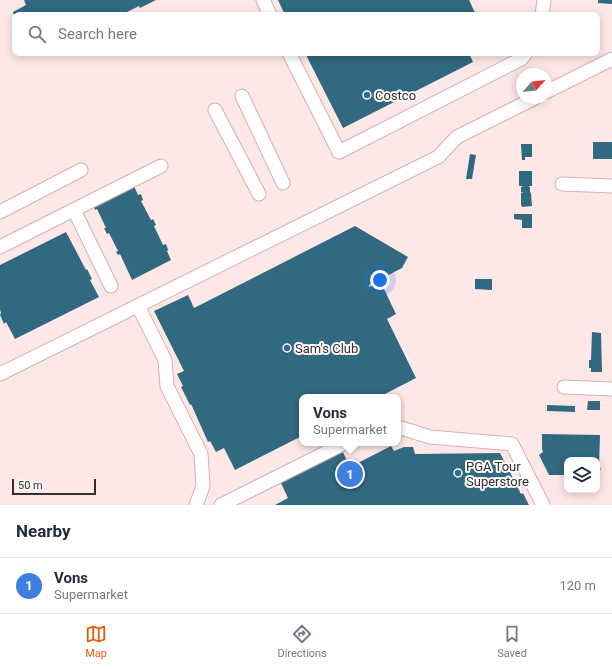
<!DOCTYPE html>
<html lang="en">
<head>
<meta charset="utf-8">
<style>
  :root { --surface:#fff; --page:#f2f2f3; --text:#1f2937; --muted:#747a83; --line:#e0e1e3; --accent:#ea580c }
  body { margin:0; font-family:Roboto,sans-serif; background:var(--page); color:var(--text) }
  .controls { position:absolute; right:12px; bottom:12px; display:grid; overflow:hidden; border-radius:8px; box-shadow:0 2px 10px #0003 }
  .controls button { width:36px; height:36px; display:grid; place-items:center; padding:0; border:0; border-bottom:1px solid var(--line); background:var(--surface); color:var(--text); font:20px sans-serif }
  .compass { position:absolute; left:516px; top:68px; width:36px; height:36px; border-radius:50%; background:var(--surface); box-shadow:0 2px 10px #0003; rotate:63deg }
  .scale { position:absolute; left:12px; bottom:10px; width:84px; box-sizing:border-box; padding-left:4px; border:2px solid #392e2e; border-top:0; font-size:11px; line-height:14px; white-space:nowrap; color:#392e2e; -webkit-text-stroke:3px #fbfbfb; paint-order:stroke }
  .you { position:absolute; left:380px; top:280px; width:14px; height:14px; margin:-10px; border:3px solid #fff; border-radius:50%; background:#1a73e8; box-shadow:0 0 0 6px #1a73e833 }
  .badge { display:grid; place-items:center; width:26px; height:26px; border-radius:50%; background:var(--accent); color:#fff; font-size:13px; font-weight:700 }
  .pin { position:absolute; translate:-50% -50%; border:2px solid #fff; box-shadow:0 1px 4px #0006 }
  .popup { position:absolute; left:299px; top:394px; width:102px; height:52px; box-sizing:border-box; display:grid; place-content:center; border-radius:8px; background:var(--surface); filter:drop-shadow(0 1px 3px #0005); font-size:13px; white-space:nowrap; color:var(--muted) }
  .popup b { font-size:15px; color:var(--text) }
  .popup::after { content:''; position:absolute; left:50%; top:100%; margin-left:-8px; border:8px solid transparent; border-top-color:var(--surface) }
  .list { margin:0; padding:0; list-style:none }
  h2 { display:flex; justify-content:space-between; align-items:center; height:52px; margin:0; padding:0 16px; font-size:17px }
  h2 small { font-size:13px; font-weight:400; color:var(--muted) }
  .list li { display:grid; grid-template-columns:26px 1fr auto; gap:12px; align-items:center; box-sizing:border-box; height:56px; padding:0 16px; border-top:1px solid var(--line) }
  .list b { display:block; font-size:15px; white-space:nowrap }
  .list p { margin:0; font-size:13px; white-space:nowrap; color:var(--muted) }
  .list em { font-size:13px; font-style:normal; color:var(--muted) }
  .icon { flex:none; width:22px; height:22px; fill:none; stroke:currentColor; stroke-width:2; stroke-linecap:round; stroke-linejoin:round }
  .map { position:relative; flex:none; width:612px; height:505px; overflow:hidden }
  .search { position:absolute; background:var(--surface); box-shadow:0 2px 10px #0003; left:12px; right:12px; top:12px; height:44px; display:flex; align-items:center; gap:10px; box-sizing:border-box; padding:0 14px; border-radius:8px; color:var(--muted); font-size:15px }
  .sheet { height:108px; background:var(--surface) }
  nav { display:flex; justify-content:space-around; align-items:center; box-sizing:border-box; height:56px; border-top:1px solid var(--line); background:var(--surface); font-size:11px; color:var(--muted) }
  nav a { display:grid; justify-items:center; gap:2px }
  nav .on { color:var(--accent) }
  .map>svg:first-child { display:block }
</style>
</head>
<body>
<div class="map">
<svg width="612" height="505" viewBox="0 0 612 505">
  <rect width="100%" height="100%" fill="#fee7e7"/>
  <path fill="#316981" d="M 24,0 L 156,0 L 140,8 L 139,6 L 121,15 L 14,15 L 13,12 L 26,5 Z
    M 278,0 L 469,0 L 476,15 L 285,15 Z
    M 598,0 L 612,0 L 612,4 L 598,3 Z
    M 305,53 L 469,53 L 473,62 L 343,128 Z
    M 593,142 L 612,142 L 612,159 L 593,159 Z
    M 521,144 L 532,144 L 532,157 L 525,157 L 525,160 L 522,160 Z
    M 470,154 L 476,155 L 472,179 L 466,179 Z
    M 519,171 L 532,171 L 532,186 L 529,186 L 529,187 L 530,187 L 530,192 L 531,193 L 532,206 L 522,207 L 521,205 L 521,193 L 523,193 L 521,192 L 521,187 L 524,186 L 519,186 Z
    M 134,186 L 138,195 L 141,194 L 143,200 L 141,201 L 151,220 L 153,219 L 156,225 L 154,226 L 163,245 L 166,244 L 168,250 L 167,251 L 171,260 L 132,280 L 120,254 L 118,255 L 116,252 L 118,251 L 109,233 L 107,234 L 104,228 L 106,228 L 97,209 L 95,210 L 94,207 L 95,207 L 95,205 Z
    M 514,214 L 532,214 L 532,228 L 522,228 L 522,220 L 514,219 Z
    M 355,226 L 408,257 L 402,268 L 369,285 L 369,287 L 379,282 L 383,287 L 396,314 L 387,319 L 416,378 L 379,397 L 302,397 L 302,436 L 235,470 L 224,448 L 216,452 L 210,441 L 208,442 L 191,404 L 190,405 L 181,387 L 183,386 L 177,374 L 184,371 L 154,311 L 188,295 L 194,308 Z
    M 66,232 L 86,270 L 87,269 L 92,279 L 90,280 L 99,297 L 15,339 L 6,322 L 4,324 L 0,315 L 1,313 L 0,310 L 0,265 Z
    M 475,279 L 492,279 L 492,290 L 475,289 Z
    M 592,332 L 601,333 L 602,372 L 591,372 L 591,368 L 589,368 L 589,360 L 591,360 Z
    M 588,401 L 600,401 L 600,410 L 587,410 Z
    M 547,405 L 575,406 L 575,412 L 547,411 Z
    M 542,434 L 600,435 L 599,467 L 601,469 L 597,473 L 597,460 L 567,460 L 567,475 L 549,475 L 539,455 L 543,452 L 542,449 Z
    M 391,446 L 394,451 L 404,447 L 413,447 L 415,454 L 500,453 L 521,494 L 523,493 L 529,505 L 275,505 L 288,498 L 280,481 L 342,450 L 350,467 Z"/>
  <g fill="none" stroke-linecap="round" stroke-linejoin="round">
    <defs>
      <path id="minor" d="M 263,0 L 270,15
        M 542,15 L 544,0
        M 289,53 L 339,152 L 521,59 L 526,53
        M 546,92 L 612,59
        M 242,96 L 283,183
        M 215,110 L 259,194
        M 562,184 L 612,186
        M 74,210 L 111,286
        M 0,212 L 81,170
        M 0,247 L 161,166
        M 138,306 L 165,360 L 167,386 L 201,454 L 203,486 L 196,505
        M 0,374 L 438,157 L 457,137 L 535,98
        M 564,387 L 612,389
        M 398,427 L 430,437 L 512,444 L 543,505
        M 221,505 L 345,443"/>
    </defs>
    <use href="#minor" stroke="#cfb3b3" stroke-width="15"/>
    <use href="#minor" stroke="#fff" stroke-width="13"/>
  </g>
  <g fill="#336c86" stroke="#fbfbfb" stroke-width="1.5">
    <circle cx="367" cy="95" r="4"/>
    <circle cx="287" cy="348" r="4"/>
    <circle cx="458" cy="473" r="4"/>
  </g>
  <g text-anchor="middle" stroke-width="4" stroke-linejoin="round" paint-order="stroke">
    <g font-size="13" fill="#392e2e" stroke="#fbfbfb" text-anchor="start">
      <text x="375" y="100">Costco</text>
      <text x="295" y="353">Sam's Club</text>
      <text x="466" y="471">PGA Tour<tspan x="466" dy="15">Superstore</tspan></text>
    </g>
  </g>
</svg>
<div class="controls">
<button><svg class="icon" aria-label="layers" viewBox="0 0 24 24"><path d="M12 4l9 5-9 5-9-5zM3 14l9 5 9-5"/></svg></button>
</div>
<svg class="compass" viewBox="-18 -18 36 36"><path d="M0-13l5 13h-10z" fill="#e53935"/><path d="M0 13l5-13h-10z" fill="#747a83"/></svg>
<div class="scale">50 m</div>
<div class="you"></div>
<div class="pin badge" style="left:350px;top:474px;background:#3f7fe0">1</div>
<div class="popup"><b>Vons</b>Supermarket</div>
<div class="search"><svg class="icon" aria-label="search" viewBox="0 0 24 24"><circle cx="10" cy="10" r="6"/><path d="M15 15l6 6"/></svg>Search here</div>
</div>
<section class="sheet">
<h2>Nearby<small></small></h2>
<ul class="list">
<li><span class="badge" style="background:#3f7fe0">1</span><div><b>Vons</b><p>Supermarket</p></div><em>120 m</em></li>
</ul>
</section>
<nav>
<a class="on"><svg class="icon" aria-label="map" viewBox="0 0 24 24"><path d="M3 6l6-2 6 2 6-2v14l-6 2-6-2-6 2zM9 4v14M15 6v14"/></svg>Map</a>
<a><svg class="icon" aria-label="directions" viewBox="0 0 24 24"><path d="M12 3l9 9-9 9-9-9zM9 14v-3h6M13 9l2 2-2 2"/></svg>Directions</a>
<a><svg class="icon" aria-label="saved" viewBox="0 0 24 24"><path d="M7 4h10v16l-5-4-5 4z"/></svg>Saved</a>
</nav>
</body>
</html>
